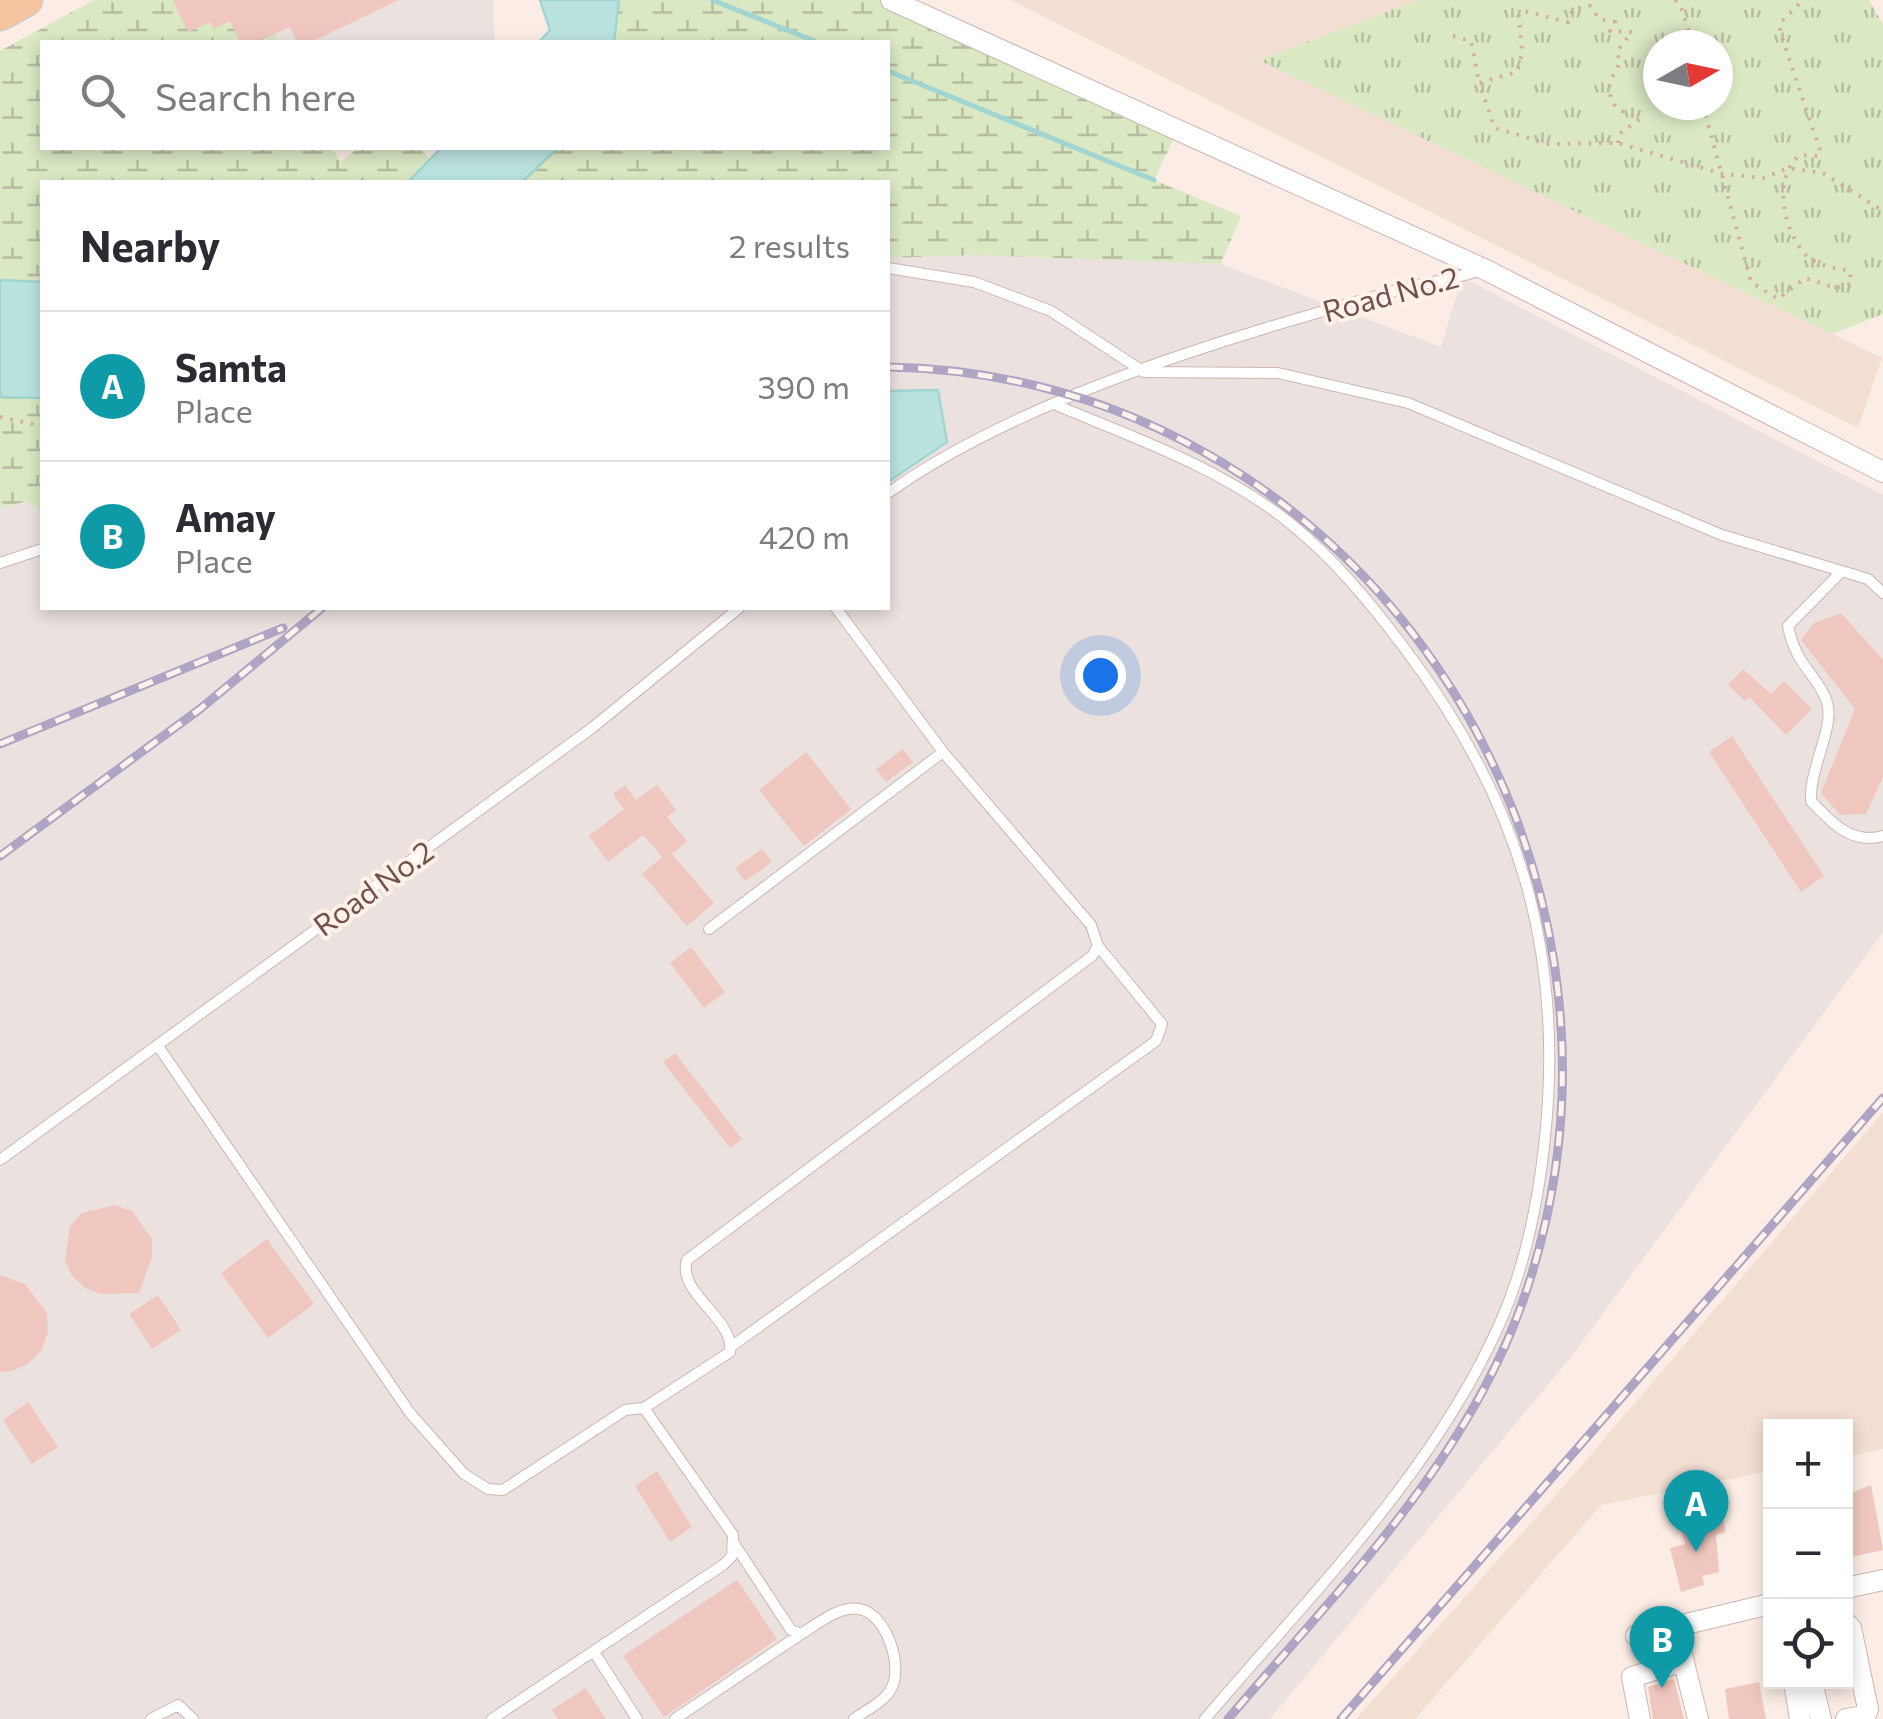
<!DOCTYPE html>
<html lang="en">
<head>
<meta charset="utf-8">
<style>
  :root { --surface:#fff; --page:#f2f2f3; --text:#2b2b33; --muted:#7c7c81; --line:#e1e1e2; --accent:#df5150 }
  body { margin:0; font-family:Commissioner,sans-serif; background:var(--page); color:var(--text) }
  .controls { position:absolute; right:30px; bottom:30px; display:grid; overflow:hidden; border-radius:0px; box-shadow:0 5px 15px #0003 }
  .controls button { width:90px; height:90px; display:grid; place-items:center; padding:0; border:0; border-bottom:2px solid var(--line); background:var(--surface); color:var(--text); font:50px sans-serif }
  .compass { position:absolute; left:1643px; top:30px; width:90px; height:90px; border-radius:50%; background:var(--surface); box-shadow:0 5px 15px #0003; rotate:81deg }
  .you { position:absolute; left:1100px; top:675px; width:35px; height:35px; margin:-25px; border:8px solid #fff; border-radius:50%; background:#1a73e8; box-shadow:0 0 0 15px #1a73e833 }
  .badge { display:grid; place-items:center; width:65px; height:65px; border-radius:50%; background:var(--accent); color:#fff; font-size:32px; font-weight:700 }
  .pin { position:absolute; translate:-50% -82px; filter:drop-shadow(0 2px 5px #0008) }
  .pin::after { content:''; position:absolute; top:52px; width:35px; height:30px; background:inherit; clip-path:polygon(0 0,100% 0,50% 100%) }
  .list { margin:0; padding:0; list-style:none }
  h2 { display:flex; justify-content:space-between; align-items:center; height:130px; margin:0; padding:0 40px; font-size:42px }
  h2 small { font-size:32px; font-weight:400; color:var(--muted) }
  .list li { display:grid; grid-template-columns:65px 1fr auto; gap:30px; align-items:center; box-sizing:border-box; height:150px; padding:0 40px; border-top:2px solid var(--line) }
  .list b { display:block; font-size:38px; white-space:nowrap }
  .list p { margin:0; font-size:32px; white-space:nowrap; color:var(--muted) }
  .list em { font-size:32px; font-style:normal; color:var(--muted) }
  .icon { flex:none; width:55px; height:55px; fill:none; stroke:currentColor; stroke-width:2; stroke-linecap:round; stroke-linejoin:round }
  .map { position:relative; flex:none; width:1883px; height:1719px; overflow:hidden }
  .search { position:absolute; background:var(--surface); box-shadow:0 5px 15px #0003; left:40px; top:40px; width:850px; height:110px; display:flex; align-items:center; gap:25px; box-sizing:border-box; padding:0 35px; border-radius:0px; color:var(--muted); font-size:38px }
  .panel { position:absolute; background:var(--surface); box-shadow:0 5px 15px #0003; left:40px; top:180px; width:850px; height:430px; border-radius:0px }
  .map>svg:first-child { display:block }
</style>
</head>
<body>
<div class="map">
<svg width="1883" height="1719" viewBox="0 0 1883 1719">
  <defs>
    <pattern id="wetland-marsh" width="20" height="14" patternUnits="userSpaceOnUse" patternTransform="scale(2.5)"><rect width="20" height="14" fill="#dae8c4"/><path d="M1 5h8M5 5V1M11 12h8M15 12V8" fill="none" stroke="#b5bea1"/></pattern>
    <pattern id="park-tufts" width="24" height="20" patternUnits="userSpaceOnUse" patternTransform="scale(2.5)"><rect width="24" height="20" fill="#dae8c4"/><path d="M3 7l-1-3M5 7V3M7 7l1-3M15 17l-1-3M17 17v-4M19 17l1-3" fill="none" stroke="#b5bea1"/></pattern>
  </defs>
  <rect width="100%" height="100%" fill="#fbede5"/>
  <path fill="#f2ded3" d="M 1011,0 L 1418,0 L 1260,60 L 1882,358 L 1858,428 Z
    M 1883,1112 L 1883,1449 L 1846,1457 L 1846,1426 L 1770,1426 L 1770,1471 L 1601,1505 L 1415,1719 L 1356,1719 L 1564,1486 Z"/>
  <path fill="#ebe2df" d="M 95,0 L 493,0 L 495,42 L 67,42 Z
    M 977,255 L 1221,264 L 1441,347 L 1462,277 L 1883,495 L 1883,932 L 1571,1357 L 1270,1719 L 0,1719 L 0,508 L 29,501 L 42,513 L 42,608 L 888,608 L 888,258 Z"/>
  <path fill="url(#wetland-marsh)" d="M 94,0 L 259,0 L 278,42 L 42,42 L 42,148 L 332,148 L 341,162 L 358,148 L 422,148 L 429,160 L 408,182 L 42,182 L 42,282 L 0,280 L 0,51 Z
    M 619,0 L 893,0 L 1178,130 L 1154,180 L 1241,216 L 1221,264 L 977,255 L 888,258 L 888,182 L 522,182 L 558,148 L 888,148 L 888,42 L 614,42 Z
    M 0,397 L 42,398 L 42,513 L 28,501 L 0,508 Z"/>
  <path fill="url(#park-tufts)" fill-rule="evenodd" d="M 1418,0 L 1869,0 L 1883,24 L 1883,314 L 1832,334 L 1259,60 ZM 1658,45 L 1718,45 L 1718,105 L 1658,105 Z"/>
  <path fill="#bae3e0" stroke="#a1d5d1" stroke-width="2.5" d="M 540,0 L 619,0 L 614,42 L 539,42 L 550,30 Z
    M 441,148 L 558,148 L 522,182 L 408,182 Z
    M 0,280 L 42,282 L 42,398 L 0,397 Z
    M 938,390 L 947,442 L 888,482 L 888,391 Z"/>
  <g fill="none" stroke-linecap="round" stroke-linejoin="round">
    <path stroke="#a1d5d1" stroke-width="5" d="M 712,0 L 817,42
      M 888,71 L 1154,180"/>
  </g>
  <path fill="#efc7be" d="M 173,0 L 399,0 L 311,42 L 297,42 L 290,27 L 257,42 L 240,42 L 230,21 L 214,29 L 210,22 L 188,32 Z
    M 1841,613 L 1883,660 L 1883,777 L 1866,814 L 1840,815 L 1821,793 L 1855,709 L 1801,640 L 1814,623 Z
    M 1743,669 L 1771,694 L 1784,681 L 1812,709 L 1786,735 L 1749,697 L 1745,701 L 1728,685 Z
    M 1732,736 L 1824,876 L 1801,892 L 1709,752 Z
    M 903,749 L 913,762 L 886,782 L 876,769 Z
    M 806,752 L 851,809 L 804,846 L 759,790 Z
    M 625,785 L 636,800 L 657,785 L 676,810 L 667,817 L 687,841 L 672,854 L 714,903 L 687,926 L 642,874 L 662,857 L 643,835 L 608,862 L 589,836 L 624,809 L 613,794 Z
    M 762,849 L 772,862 L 745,881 L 735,868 Z
    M 691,947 L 725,992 L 704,1008 L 670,963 Z
    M 675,1053 L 742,1139 L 730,1148 L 663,1062 Z
    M 115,1205 L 132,1211 L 152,1239 L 152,1257 L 139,1293 L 101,1294 L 85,1288 L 72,1276 L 65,1260 L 70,1226 L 82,1213 Z
    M 267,1239 L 314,1304 L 268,1338 L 221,1273 Z
    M 0,1275 L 25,1284 L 47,1313 L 48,1332 L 42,1349 L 29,1363 L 12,1371 L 0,1372 Z
    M 158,1295 L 181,1330 L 152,1349 L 129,1314 Z
    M 28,1402 L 58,1447 L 32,1464 L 3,1420 Z
    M 657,1471 L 692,1527 L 670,1542 L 635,1486 Z
    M 1871,1485 L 1883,1550 L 1846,1558 L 1846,1495 Z
    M 1721,1512 L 1726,1532 L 1716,1535 L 1719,1572 L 1702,1576 L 1704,1585 L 1681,1592 L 1670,1548 L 1685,1544 L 1679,1523 Z
    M 737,1580 L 777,1639 L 664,1717 L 623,1656 Z
    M 1674,1679 L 1684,1719 L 1653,1719 L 1648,1687 Z
    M 1759,1682 L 1766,1719 L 1729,1719 L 1725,1689 Z
    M 585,1688 L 606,1719 L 558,1719 L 552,1710 Z"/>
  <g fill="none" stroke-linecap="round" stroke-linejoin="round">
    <defs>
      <path id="lane" d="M 888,268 L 974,282 L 1051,311 L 1144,372 L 1278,373 L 1408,403 L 1722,535 L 1868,579 L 1883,593
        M 1056,405 C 1137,439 1222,468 1291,524 C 1334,559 1369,601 1402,645 C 1520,799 1566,954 1544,1147 C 1537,1208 1525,1267 1500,1323 C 1433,1474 1310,1595 1205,1719
        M 888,493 C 1023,397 1227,338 1387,293 C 1418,284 1451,280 1482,270
        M 0,563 L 42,549
        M 1842,571 L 1788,626 C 1796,667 1817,673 1827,702 C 1835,728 1809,768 1811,801 C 1831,822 1851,845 1883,836
        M 709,929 L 943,752
        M 158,1046 L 410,1413 L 464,1474 L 488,1489 L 503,1490 L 625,1410 L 644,1408 L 733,1535 L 732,1556 L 723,1565 L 492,1719
        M 0,1160 L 592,728 L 739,608
        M 732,1346 L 1156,1041 L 1162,1024 L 1098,946
        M 644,1408 L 730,1352 C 735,1318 676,1293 687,1260 L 1092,956 L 1098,946 L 1091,925 L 943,752 L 836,608
        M 735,1545 L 791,1630 L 801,1634 C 816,1625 840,1605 859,1609 C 886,1613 904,1666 891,1689 C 884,1702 866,1710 854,1719
        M 594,1652 L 637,1719
        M 151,1719 L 178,1705 L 193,1719
        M 675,1719 L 801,1634"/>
      <path id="street" d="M 891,0 L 1484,269 L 1883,472
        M 1846,1588 L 1883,1580
        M 1846,1623 L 1851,1628 L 1868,1709 L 1865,1716 L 1846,1719
        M 1675,1627 L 1698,1719
        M 1636,1636 L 1770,1604
        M 1794,1682 L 1800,1719
        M 1812,1682 L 1821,1719
        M 1640,1719 L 1632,1677 L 1684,1661"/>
      <path id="primary" d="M 0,14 L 26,0"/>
    </defs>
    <use href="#lane" stroke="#ceb6af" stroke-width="12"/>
    <use href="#street" stroke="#ceb6af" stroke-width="22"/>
    <use href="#primary" stroke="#d5cbc9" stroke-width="35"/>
    <path stroke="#d4aaa1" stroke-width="4" stroke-dasharray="2.5 8" stroke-linecap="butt" d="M 1675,0 L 1681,7 L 1693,45
      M 1453,36 L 1471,41 L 1479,83
      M 1703,105 L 1751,282 L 1778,299 L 1805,278 L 1836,288 L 1851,284 L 1850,271 C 1834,267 1819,267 1806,255 C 1783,231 1772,177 1800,155 L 1819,156 L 1820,150 L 1780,32 L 1781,22 L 1803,0
      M 1618,143 L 1619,134 L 1640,119 L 1617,109 C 1604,89 1609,82 1620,63 L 1617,51 L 1632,32 L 1610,31 L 1615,22 L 1599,19 L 1590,6 L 1573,9 L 1568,22 L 1524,11 L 1519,14 L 1522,53 L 1517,72 L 1479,83 L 1495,128 L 1549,144 L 1618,143 L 1723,174 L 1763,178 L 1788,168 L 1823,173 L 1883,211
      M 0,417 L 42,426"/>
    <use href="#lane" stroke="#fff" stroke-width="10"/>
    <use href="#street" stroke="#fff" stroke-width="20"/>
    <use href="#primary" stroke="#f6c4a0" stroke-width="32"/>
    <defs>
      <path id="rail" d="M 888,367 C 1357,375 1673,854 1526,1292 C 1470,1460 1340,1587 1228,1719
        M 0,744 L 283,628
        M 0,856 L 200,709 L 322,608
        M 1341,1719 L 1883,1098"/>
    </defs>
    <use href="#rail" stroke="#aea4c4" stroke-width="9"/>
    <use href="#rail" stroke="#fef2ea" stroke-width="5" stroke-dasharray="15" stroke-linecap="butt"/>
  </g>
  <g text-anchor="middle" stroke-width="8" stroke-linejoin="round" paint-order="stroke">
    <g font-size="30" fill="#72514b" stroke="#fef2ea">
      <text transform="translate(1391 295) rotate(-15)" y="10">Road No.2</text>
      <text transform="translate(374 889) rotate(-36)" y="10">Road No.2</text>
    </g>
  </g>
</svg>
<div class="controls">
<button>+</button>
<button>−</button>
<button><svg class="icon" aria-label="locate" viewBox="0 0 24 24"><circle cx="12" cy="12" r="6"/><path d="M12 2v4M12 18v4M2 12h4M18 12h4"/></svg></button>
</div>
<svg class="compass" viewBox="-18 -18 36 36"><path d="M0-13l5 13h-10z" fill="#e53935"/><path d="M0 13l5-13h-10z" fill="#7c7c81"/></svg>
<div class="you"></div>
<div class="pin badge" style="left:1696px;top:1552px;background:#0f9aa8">A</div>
<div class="pin badge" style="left:1662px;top:1688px;background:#0f9aa8">B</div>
<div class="search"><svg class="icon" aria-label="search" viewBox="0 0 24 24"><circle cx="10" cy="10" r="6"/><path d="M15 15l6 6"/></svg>Search here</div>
<section class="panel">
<h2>Nearby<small>2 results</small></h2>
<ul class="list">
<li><span class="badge" style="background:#0f9aa8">A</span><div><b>Samta</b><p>Place</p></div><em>390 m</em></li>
<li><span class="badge" style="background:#0f9aa8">B</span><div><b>Amay</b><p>Place</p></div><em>420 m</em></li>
</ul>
</section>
</div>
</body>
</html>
